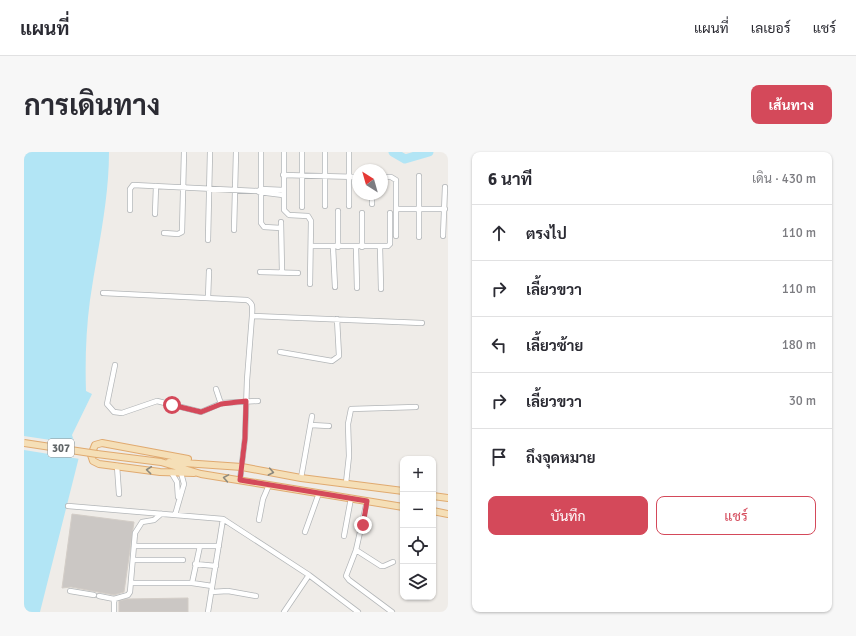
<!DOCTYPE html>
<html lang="th">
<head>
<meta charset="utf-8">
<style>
  :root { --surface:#fff; --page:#f7f7f7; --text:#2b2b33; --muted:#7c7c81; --line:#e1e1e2; --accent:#d4495a }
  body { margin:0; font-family:Signika,Sarabun,sans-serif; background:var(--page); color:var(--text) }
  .controls { position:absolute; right:12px; bottom:12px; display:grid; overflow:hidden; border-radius:8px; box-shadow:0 1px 3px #0004 }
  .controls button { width:36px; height:36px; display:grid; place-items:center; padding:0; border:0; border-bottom:1px solid var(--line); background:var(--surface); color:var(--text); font:20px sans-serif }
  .compass { position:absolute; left:328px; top:12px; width:36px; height:36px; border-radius:50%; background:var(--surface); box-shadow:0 1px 3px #0004; rotate:323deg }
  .stop { position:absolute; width:12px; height:12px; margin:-9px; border:3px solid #d4495a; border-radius:50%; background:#fff }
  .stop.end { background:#d4495a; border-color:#fff; box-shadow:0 1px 4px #0008 }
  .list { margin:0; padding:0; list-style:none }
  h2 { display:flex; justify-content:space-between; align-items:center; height:52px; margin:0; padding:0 16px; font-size:17px }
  h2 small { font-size:13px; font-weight:400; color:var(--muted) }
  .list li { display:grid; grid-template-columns:26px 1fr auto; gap:12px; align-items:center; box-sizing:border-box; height:56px; padding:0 16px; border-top:1px solid var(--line) }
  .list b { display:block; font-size:15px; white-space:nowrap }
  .list em { font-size:13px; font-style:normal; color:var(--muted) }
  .actions { display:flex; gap:8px; padding:12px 16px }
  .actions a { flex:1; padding:9px 0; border:1px solid var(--accent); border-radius:8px; text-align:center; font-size:14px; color:var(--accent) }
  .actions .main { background:var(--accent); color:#fff }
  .icon { flex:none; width:22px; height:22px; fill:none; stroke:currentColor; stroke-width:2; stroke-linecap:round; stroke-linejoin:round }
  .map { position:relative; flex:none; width:424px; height:460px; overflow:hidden; border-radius:8px }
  header { display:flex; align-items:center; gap:24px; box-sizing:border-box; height:56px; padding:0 20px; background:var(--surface); border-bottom:1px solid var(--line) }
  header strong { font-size:19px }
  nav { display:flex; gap:22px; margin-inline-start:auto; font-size:14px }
  .intro { display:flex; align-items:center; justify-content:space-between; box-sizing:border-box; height:96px; padding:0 24px }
  h1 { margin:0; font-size:28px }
  .button { padding:10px 18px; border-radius:8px; background:var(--accent); color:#fff; font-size:14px; font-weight:700 }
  main { display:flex; gap:24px; padding:0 24px }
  aside { flex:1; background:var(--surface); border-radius:8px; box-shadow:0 1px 3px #0004 }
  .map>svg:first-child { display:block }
</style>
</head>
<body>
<header>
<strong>แผนที่</strong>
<nav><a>แผนที่</a><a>เลเยอร์</a><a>แชร์</a></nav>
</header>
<div class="intro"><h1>การเดินทาง</h1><a class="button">เส้นทาง</a></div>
<main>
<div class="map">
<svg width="424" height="460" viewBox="0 0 424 460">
  <rect width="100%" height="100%" fill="#efece8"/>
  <path fill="#b2e5f5" d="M 0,0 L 85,0 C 85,50 73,99 66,148 C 62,178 61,209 62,239 L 68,242 L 48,283 L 55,305 L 16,460 L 0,460 Z"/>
  <path fill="#efece8" d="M 0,284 L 53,292 L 56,307 L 0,298 Z"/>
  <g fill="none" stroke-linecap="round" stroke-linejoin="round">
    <path stroke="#b2e5f5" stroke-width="9" d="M 369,0 L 381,7 L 405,0"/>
  </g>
  <path fill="#cbc7c4" stroke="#d3cdc7" d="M 48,362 L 110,370 L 100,440 L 90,443 L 47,435 L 38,436 Z
    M 164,446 L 164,460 L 95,460 L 95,449 L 103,447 Z"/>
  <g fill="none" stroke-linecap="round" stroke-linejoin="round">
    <defs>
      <path id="minor" d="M 237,0 L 237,71 L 240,75 L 257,76
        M 260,0 L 260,58 L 265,63 L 284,64 L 287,69 L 286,132
        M 301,0 L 301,54
        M 259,23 L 334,25
        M 358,25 L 367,25 L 372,28 L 372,84
        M 235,40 L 259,43
        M 348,42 L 348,52
        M 325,54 L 325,0
        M 278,55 L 278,0
        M 372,57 L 421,57
        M 106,58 L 106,37 L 109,33 L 234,39 L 237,37 L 259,38
        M 314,59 L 314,95
        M 338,61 L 338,95
        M 131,62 L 132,34
        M 257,70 L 258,120
        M 210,78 L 212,0
        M 140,81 L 154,82 L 158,80 L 160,0
        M 419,84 L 421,35
        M 395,85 L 395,24
        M 184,88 L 186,0
        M 287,94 L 364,94 L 366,92 L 366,61
        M 309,95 L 311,135
        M 332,95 L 333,136
        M 356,95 L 357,137
        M 236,120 L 274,121
        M 79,141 L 223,148 C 230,152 228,156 228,164 L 223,228 L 221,286 L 216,328
        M 184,146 L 185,119
        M 228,164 L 398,171
        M 256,200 L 308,209 L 315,204 L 313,167
        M 91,213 L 83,252 L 90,260 L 98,261 L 133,249 L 177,260 L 198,251 L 234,249
        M 192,237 L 197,252
        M 287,273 L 305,274
        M 93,314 L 95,342
        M 147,320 L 153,330 L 154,345
        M 277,326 L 288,264
        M 322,331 L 325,304 L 324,272 L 327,257 L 392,255
        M 343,349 L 332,398 L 322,424 L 325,428 L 368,460
        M 44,354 L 199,367 L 285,423 L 334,460
        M 151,363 L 160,332 L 157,321
        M 235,368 L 239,347 L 245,333
        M 281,380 L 295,341
        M 320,384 L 327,346
        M 110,394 L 195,394
        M 332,398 L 357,414 L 360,414 L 369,410
        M 109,408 L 159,408
        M 171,412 L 192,414
        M 107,431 L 168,431 L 188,434
        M 168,431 L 176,394
        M 46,439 L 70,443
        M 187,440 L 204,439 L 232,444
        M 75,444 L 90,447 L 104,443 L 106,440 L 111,381 L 118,370 L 130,368 L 137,362
        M 90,460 L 90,447
        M 184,460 L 199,367
        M 260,460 L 285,423"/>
      <path id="major" d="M 73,302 L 137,310 L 177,322 L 379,355
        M 164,307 L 78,291 L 71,293 L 67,303 L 69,309 L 75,312 L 136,320 L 170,321
        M 145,310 L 218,315 L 277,326 L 379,339
        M 409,344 L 424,346
        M 409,359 L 424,362"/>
    </defs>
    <use href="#minor" stroke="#b3b6b8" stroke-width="6"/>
    <use href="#major" stroke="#e0aa70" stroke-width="8"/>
    <use href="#minor" stroke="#fff" stroke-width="4.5"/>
    <use href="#major" stroke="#f5dfb7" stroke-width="6"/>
    <defs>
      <path id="major-bridge" d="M 0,291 L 73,302"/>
    </defs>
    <use href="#major-bridge" stroke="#e0aa70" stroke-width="8" stroke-linecap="butt"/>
    <use href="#major-bridge" stroke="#f5dfb7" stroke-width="6"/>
  </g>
  <defs><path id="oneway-chevron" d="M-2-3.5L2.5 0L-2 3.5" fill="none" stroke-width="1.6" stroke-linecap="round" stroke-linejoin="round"/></defs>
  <g stroke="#8c897e">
    <use href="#oneway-chevron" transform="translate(125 318) rotate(-174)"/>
    <use href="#oneway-chevron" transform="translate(247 320) rotate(11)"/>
    <use href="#oneway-chevron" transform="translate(202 326) rotate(-170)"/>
  </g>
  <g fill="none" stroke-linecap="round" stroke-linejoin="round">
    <path stroke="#d4495a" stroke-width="5" d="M 148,253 L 177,260 L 197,252 L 222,249 L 221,286 L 216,328 L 343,349 L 339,373"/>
  </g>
  <g text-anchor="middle" stroke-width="4" stroke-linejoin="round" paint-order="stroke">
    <rect fill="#fff" stroke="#8f9294" stroke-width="1" x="24" y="287" width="26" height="18" rx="3"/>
    <g font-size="11" font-weight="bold" fill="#5f6466">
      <text x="37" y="300">307</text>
    </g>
  </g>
</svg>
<div class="controls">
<button>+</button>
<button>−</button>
<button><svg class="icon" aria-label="locate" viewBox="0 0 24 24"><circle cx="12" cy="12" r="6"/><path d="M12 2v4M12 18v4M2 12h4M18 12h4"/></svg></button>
<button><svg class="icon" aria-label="layers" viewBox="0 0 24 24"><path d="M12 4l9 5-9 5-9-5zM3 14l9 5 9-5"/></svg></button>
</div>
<svg class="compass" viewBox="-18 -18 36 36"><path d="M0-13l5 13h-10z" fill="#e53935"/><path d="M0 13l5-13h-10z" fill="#7c7c81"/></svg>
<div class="stop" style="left:148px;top:253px"></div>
<div class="stop end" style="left:339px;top:373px"></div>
</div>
<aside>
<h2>6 นาที<small>เดิน · 430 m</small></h2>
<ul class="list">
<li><svg class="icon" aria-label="ahead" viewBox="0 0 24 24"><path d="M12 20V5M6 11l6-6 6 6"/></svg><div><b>ตรงไป</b></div><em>110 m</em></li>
<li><svg class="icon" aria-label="right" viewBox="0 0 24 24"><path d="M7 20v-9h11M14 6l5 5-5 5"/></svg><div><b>เลี้ยวขวา</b></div><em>110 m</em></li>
<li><svg class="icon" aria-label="left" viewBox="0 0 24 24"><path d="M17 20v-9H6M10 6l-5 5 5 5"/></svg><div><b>เลี้ยวซ้าย</b></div><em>180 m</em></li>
<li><svg class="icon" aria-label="right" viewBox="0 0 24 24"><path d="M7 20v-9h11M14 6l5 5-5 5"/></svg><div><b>เลี้ยวขวา</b></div><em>30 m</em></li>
<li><svg class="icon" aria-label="arrive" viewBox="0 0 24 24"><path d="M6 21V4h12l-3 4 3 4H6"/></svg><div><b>ถึงจุดหมาย</b></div></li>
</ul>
<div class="actions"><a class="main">บันทึก</a><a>แชร์</a></div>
</aside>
</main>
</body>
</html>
